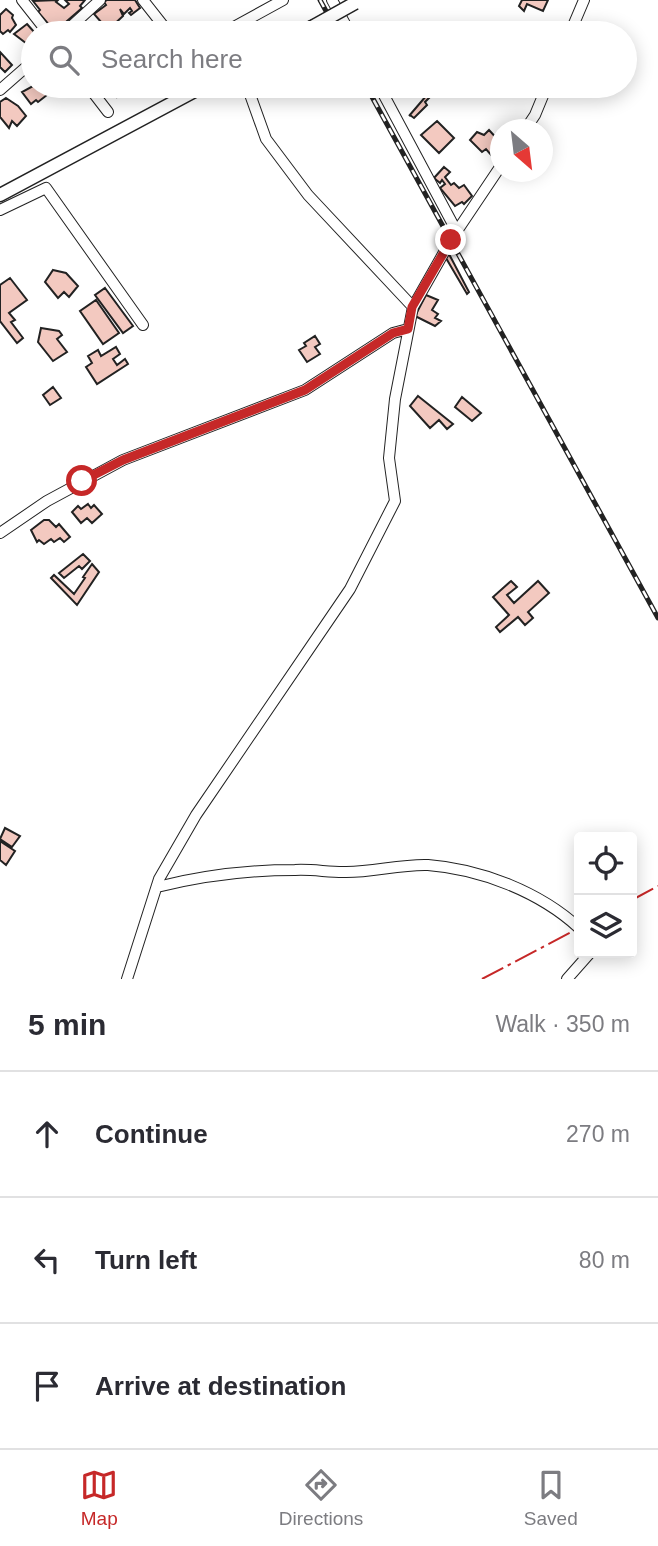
<!DOCTYPE html>
<html lang="en">
<head>
<meta charset="utf-8">
<style>
  :root { --surface:#fff; --page:#f7f7f7; --text:#2b2b33; --muted:#7c7c81; --line:#e1e1e2; --accent:#c62828 }
  body { margin:0; font-family:Helvetica,sans-serif; background:var(--page); color:var(--text) }
  .controls { position:absolute; right:21px; bottom:21px; display:grid; overflow:hidden; border-radius:7px; box-shadow:0 4px 18px #0003 }
  .controls button { width:63px; height:63px; display:grid; place-items:center; padding:0; border:0; border-bottom:2px solid var(--line); background:var(--surface); color:var(--text); font:35px sans-serif }
  .compass { position:absolute; left:490px; top:119px; width:63px; height:63px; border-radius:50%; background:var(--surface); box-shadow:0 4px 18px #0003; rotate:152deg }
  .stop { position:absolute; width:21px; height:21px; margin:-16px; border:5px solid #c62828; border-radius:50%; background:#fff }
  .stop.end { background:#c62828; border-color:#fff; box-shadow:0 2px 7px #0008 }
  .list { margin:0; padding:0; list-style:none }
  h2 { display:flex; justify-content:space-between; align-items:center; height:91px; margin:0; padding:0 28px; font-size:30px }
  h2 small { font-size:23px; font-weight:400; color:var(--muted) }
  .list li { display:grid; grid-template-columns:46px 1fr auto; gap:21px; align-items:center; box-sizing:border-box; height:126px; padding:0 28px; border-top:2px solid var(--line) }
  .list b { display:block; font-size:26px; white-space:nowrap }
  .list em { font-size:23px; font-style:normal; color:var(--muted) }
  .icon { flex:none; width:38px; height:38px; fill:none; stroke:currentColor; stroke-width:2; stroke-linecap:round; stroke-linejoin:round }
  .map { position:relative; flex:none; width:658px; height:979px; overflow:hidden }
  .search { position:absolute; background:var(--surface); box-shadow:0 4px 18px #0003; left:21px; right:21px; top:21px; height:77px; display:flex; align-items:center; gap:18px; box-sizing:border-box; padding:0 24px; border-radius:38px; color:var(--muted); font-size:26px }
  .sheet { height:469px; background:var(--surface) }
  nav { display:flex; justify-content:space-around; align-items:center; box-sizing:border-box; height:98px; border-top:2px solid var(--line); background:var(--surface); font-size:19px; color:var(--muted) }
  nav a { display:grid; justify-items:center; gap:4px }
  nav .on { color:var(--accent) }
  .map>svg:first-child { display:block }
</style>
</head>
<body>
<div class="map">
<svg width="658" height="979" viewBox="0 0 658 979">
  <rect width="100%" height="100%" fill="#fff"/>
  <path fill="#f3c9c0" stroke="#222" stroke-width="2" d="M 58,0 L 56,2 L 64,8 L 69,4 L 65,0 L 85,0 L 80,6 L 82,8 L 59,28 L 55,25 L 50,26 L 38,12 L 40,10 L 33,1 Z
    M 107,0 L 135,0 L 140,8 L 131,15 L 129,13 L 132,11 L 130,8 L 124,14 L 120,9 L 123,16 L 108,30 L 94,14 L 106,5 L 104,2 Z
    M 522,0 L 548,0 L 543,11 L 527,4 L 524,11 L 519,6 Z
    M 6,9 L 13,15 L 12,18 L 16,25 L 10,32 L 8,30 L 3,34 L 0,31 L 0,15 Z
    M 27,24 L 35,33 L 33,33 L 33,45 L 31,47 L 14,34 Z
    M 0,52 L 12,65 L 5,72 L 0,67 Z
    M 33,86 L 38,86 L 47,95 L 38,102 L 36,100 L 31,104 L 22,92 Z
    M 111,86 L 139,86 L 130,95 L 126,90 L 117,97 Z
    M 432,89 L 435,92 L 425,102 L 427,105 L 414,118 L 410,115 L 409,116 Z
    M 6,98 L 18,106 L 26,116 L 17,126 L 12,121 L 9,128 L 0,117 L 0,102 Z
    M 437,121 L 454,138 L 439,153 L 421,135 Z
    M 489,130 L 500,142 L 500,148 L 492,156 L 486,149 L 482,152 L 470,140 L 477,132 L 484,135 Z
    M 444,167 L 450,172 L 445,177 L 451,185 L 454,183 L 459,188 L 464,185 L 472,196 L 464,204 L 462,202 L 455,206 L 440,188 L 445,184 L 442,180 L 440,183 L 434,178 Z
    M 449,254 L 469,292 L 467,294 L 446,258 Z
    M 53,270 L 66,273 L 78,286 L 69,297 L 64,292 L 58,298 L 45,282 Z
    M 10,278 L 27,300 L 9,313 L 15,320 L 11,322 L 23,338 L 17,343 L 0,321 L 0,285 Z
    M 105,288 L 133,326 L 123,333 L 95,295 Z
    M 426,295 L 438,300 L 432,310 L 438,314 L 435,318 L 441,321 L 435,326 L 415,316 Z
    M 96,300 L 119,333 L 103,344 L 80,311 Z
    M 41,328 L 59,331 L 62,335 L 57,339 L 67,352 L 53,361 L 38,342 Z
    M 315,336 L 320,344 L 315,347 L 320,354 L 307,362 L 299,350 L 306,346 L 304,343 Z
    M 116,347 L 120,354 L 113,359 L 117,365 L 125,359 L 128,364 L 97,384 L 86,367 L 92,363 L 88,356 L 98,350 L 101,356 Z
    M 53,387 L 61,398 L 50,405 L 43,395 Z
    M 418,396 L 453,424 L 447,429 L 439,420 L 430,428 L 410,406 Z
    M 462,397 L 481,413 L 472,421 L 455,407 Z
    M 88,504 L 91,508 L 94,505 L 102,514 L 92,523 L 87,518 L 81,523 L 72,512 L 78,506 L 81,509 Z
    M 44,520 L 49,520 L 56,527 L 59,524 L 70,537 L 64,542 L 60,538 L 54,542 L 51,539 L 44,544 L 39,540 L 37,542 L 31,530 Z
    M 83,554 L 90,561 L 82,569 L 79,566 L 64,578 L 59,573 Z
    M 92,564 L 99,572 L 77,605 L 51,578 L 54,575 L 74,594 L 85,578 L 83,577 Z
    M 511,581 L 517,587 L 507,595 L 514,603 L 538,581 L 549,593 L 528,612 L 533,618 L 525,625 L 518,617 L 500,632 L 496,627 L 509,615 L 493,597 Z
    M 5,828 L 20,836 L 12,847 L 0,839 Z
    M 0,841 L 15,851 L 6,865 L 0,860 Z"/>
  <g fill="none" stroke-linecap="round" stroke-linejoin="round">
    <defs>
      <path id="minor" d="M 22,0 L 48,33
        M 143,0 L 169,33
        M 332,0 L 350,33
        M 64,33 L 100,0
        M 223,33 L 283,0
        M 570,33 L 584,0
        M 88,86 L 108,112
        M 247,86 L 266,139 L 308,195 L 413,307
        M 379,86 L 457,232
        M 0,90 L 33,61
        M 525,130 L 535,115 L 547,86
        M 0,210 L 46,188 L 143,325
        M 0,533 L 47,501 L 123,460 L 305,390 L 393,333 L 408,329
        M 157,887 C 201,876 249,870 295,870 C 311,869 327,872 343,872 C 371,873 399,864 428,865 C 481,869 540,892 579,928
        M 127,979 L 159,879 L 196,815 L 350,589 L 395,501 L 389,458 L 395,399 L 413,307 L 451,240 L 500,167
        M 567,979 L 590,953"/>
      <path id="major" d="M 300,33 L 312,27
        M 0,195 L 204,86"/>
    </defs>
    <use href="#minor" stroke="#222" stroke-width="12"/>
    <use href="#major" stroke="#222" stroke-width="15"/>
    <use href="#minor" stroke="#fff" stroke-width="10"/>
    <use href="#major" stroke="#fff" stroke-width="12"/>
    <defs>
      <path id="rail" d="M 320,0 L 338,33
        M 366,86 L 658,618"/>
    </defs>
    <use href="#rail" stroke="#222" stroke-width="5"/>
    <use href="#rail" stroke="#fff" stroke-width="2.5" stroke-dasharray="8" stroke-linecap="butt"/>
    <defs>
      <path id="major-bridge" d="M 312,27 L 355,3"/>
    </defs>
    <use href="#major-bridge" stroke="#222" stroke-width="15" stroke-linecap="butt"/>
    <use href="#major-bridge" stroke="#fff" stroke-width="12"/>
    <path stroke="#c62828" stroke-width="2" stroke-dasharray="24 5 3.5 5" stroke-linecap="butt" d="M 632,900 L 658,886
      M 482,979 L 579,928"/>
  </g>
  <g fill="none" stroke-linecap="round" stroke-linejoin="round">
    <path stroke="#c62828" stroke-width="9" d="M 82,481 L 123,460 L 305,390 L 393,333 L 408,329 L 412,307 L 451,240"/>
  </g>
</svg>
<div class="controls">
<button><svg class="icon" aria-label="locate" viewBox="0 0 24 24"><circle cx="12" cy="12" r="6"/><path d="M12 2v4M12 18v4M2 12h4M18 12h4"/></svg></button>
<button><svg class="icon" aria-label="layers" viewBox="0 0 24 24"><path d="M12 4l9 5-9 5-9-5zM3 14l9 5 9-5"/></svg></button>
</div>
<svg class="compass" viewBox="-18 -18 36 36"><path d="M0-13l5 13h-10z" fill="#e53935"/><path d="M0 13l5-13h-10z" fill="#7c7c81"/></svg>
<div class="stop" style="left:82px;top:481px"></div>
<div class="stop end" style="left:451px;top:240px"></div>
<div class="search"><svg class="icon" aria-label="search" viewBox="0 0 24 24"><circle cx="10" cy="10" r="6"/><path d="M15 15l6 6"/></svg>Search here</div>
</div>
<section class="sheet">
<h2>5 min<small>Walk · 350 m</small></h2>
<ul class="list">
<li><svg class="icon" aria-label="ahead" viewBox="0 0 24 24"><path d="M12 20V5M6 11l6-6 6 6"/></svg><div><b>Continue</b></div><em>270 m</em></li>
<li><svg class="icon" aria-label="left" viewBox="0 0 24 24"><path d="M17 20v-9H6M10 6l-5 5 5 5"/></svg><div><b>Turn left</b></div><em>80 m</em></li>
<li><svg class="icon" aria-label="arrive" viewBox="0 0 24 24"><path d="M6 21V4h12l-3 4 3 4H6"/></svg><div><b>Arrive at destination</b></div></li>
</ul>
</section>
<nav>
<a class="on"><svg class="icon" aria-label="map" viewBox="0 0 24 24"><path d="M3 6l6-2 6 2 6-2v14l-6 2-6-2-6 2zM9 4v14M15 6v14"/></svg>Map</a>
<a><svg class="icon" aria-label="directions" viewBox="0 0 24 24"><path d="M12 3l9 9-9 9-9-9zM9 14v-3h6M13 9l2 2-2 2"/></svg>Directions</a>
<a><svg class="icon" aria-label="saved" viewBox="0 0 24 24"><path d="M7 4h10v16l-5-4-5 4z"/></svg>Saved</a>
</nav>
</body>
</html>
